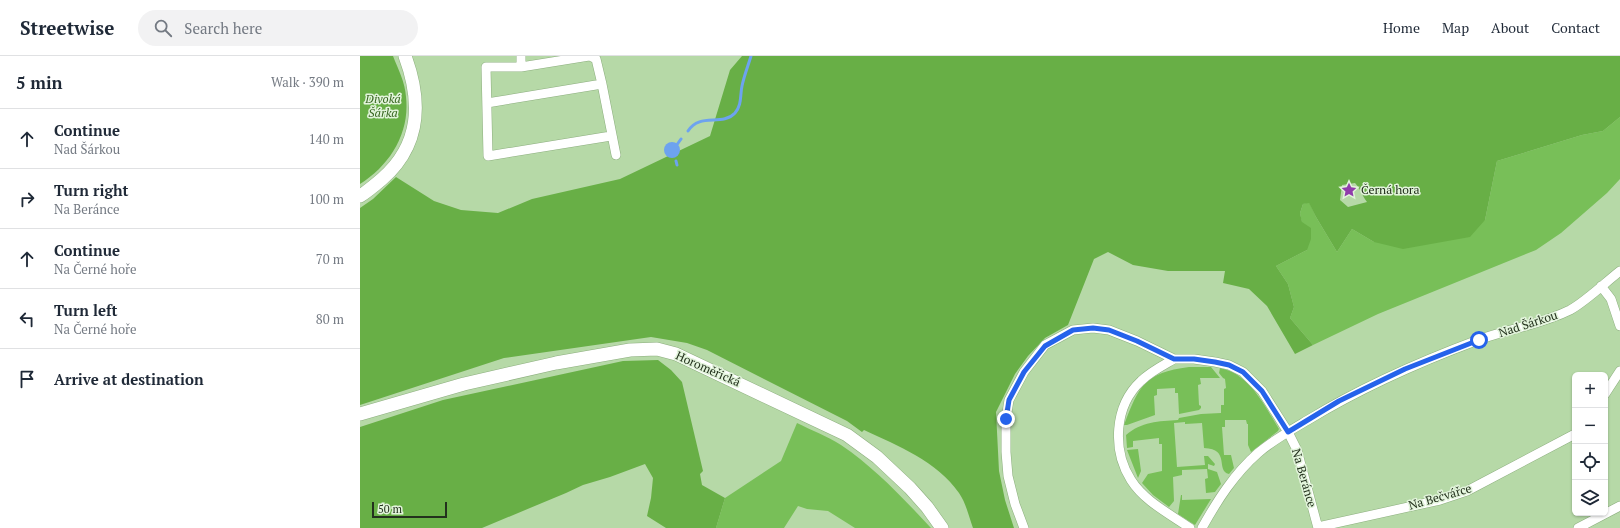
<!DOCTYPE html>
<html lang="en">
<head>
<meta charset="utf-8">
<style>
  :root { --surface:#fff; --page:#f2f2f3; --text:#1f2937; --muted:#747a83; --line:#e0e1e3 }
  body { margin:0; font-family:"PT Serif",serif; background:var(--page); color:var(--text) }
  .controls { position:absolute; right:12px; bottom:12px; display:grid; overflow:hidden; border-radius:6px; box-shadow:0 1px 3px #0004 }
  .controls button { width:36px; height:36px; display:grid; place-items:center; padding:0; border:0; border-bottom:1px solid var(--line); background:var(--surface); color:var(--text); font:20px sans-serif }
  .scale { position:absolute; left:12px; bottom:10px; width:75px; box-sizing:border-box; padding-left:4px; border:2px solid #23311d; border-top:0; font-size:11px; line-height:14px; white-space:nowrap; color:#23311d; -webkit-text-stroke:3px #e2f4db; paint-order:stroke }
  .stop { position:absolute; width:12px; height:12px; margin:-9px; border:3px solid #2563eb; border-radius:50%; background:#fff }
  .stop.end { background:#2563eb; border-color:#fff; box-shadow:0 1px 4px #0008 }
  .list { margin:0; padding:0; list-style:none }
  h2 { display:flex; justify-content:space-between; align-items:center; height:52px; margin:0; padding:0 16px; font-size:17px }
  h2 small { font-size:13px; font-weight:400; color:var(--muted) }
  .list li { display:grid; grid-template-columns:26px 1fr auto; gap:12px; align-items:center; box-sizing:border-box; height:60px; padding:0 16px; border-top:1px solid var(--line) }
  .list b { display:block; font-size:15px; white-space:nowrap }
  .list p { margin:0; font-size:13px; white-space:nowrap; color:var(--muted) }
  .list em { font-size:13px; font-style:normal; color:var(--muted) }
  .icon { flex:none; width:22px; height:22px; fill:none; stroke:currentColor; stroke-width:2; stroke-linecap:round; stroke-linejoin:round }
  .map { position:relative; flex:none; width:1260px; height:472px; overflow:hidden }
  header { display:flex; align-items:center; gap:24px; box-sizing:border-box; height:56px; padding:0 20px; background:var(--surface); border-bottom:1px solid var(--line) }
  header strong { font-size:19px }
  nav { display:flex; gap:22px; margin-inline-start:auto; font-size:14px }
  .search { width:280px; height:36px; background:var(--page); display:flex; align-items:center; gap:10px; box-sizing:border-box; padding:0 14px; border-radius:22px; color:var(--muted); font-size:15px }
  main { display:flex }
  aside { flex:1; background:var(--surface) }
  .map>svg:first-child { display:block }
</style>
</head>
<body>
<header>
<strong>Streetwise</strong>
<div class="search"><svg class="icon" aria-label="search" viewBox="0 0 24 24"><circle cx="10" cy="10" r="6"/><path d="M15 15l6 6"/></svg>Search here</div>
<nav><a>Home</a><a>Map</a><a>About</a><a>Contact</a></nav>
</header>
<main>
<aside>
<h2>5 min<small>Walk · 390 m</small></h2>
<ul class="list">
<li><svg class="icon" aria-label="ahead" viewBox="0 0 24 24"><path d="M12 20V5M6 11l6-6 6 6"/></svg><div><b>Continue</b><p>Nad Šárkou</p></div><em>140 m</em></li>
<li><svg class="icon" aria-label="right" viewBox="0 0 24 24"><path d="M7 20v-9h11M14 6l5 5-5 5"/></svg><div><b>Turn right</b><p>Na Beránce</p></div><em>100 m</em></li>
<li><svg class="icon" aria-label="ahead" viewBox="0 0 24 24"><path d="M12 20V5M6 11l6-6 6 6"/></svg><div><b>Continue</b><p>Na Černé hoře</p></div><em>70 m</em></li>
<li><svg class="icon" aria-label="left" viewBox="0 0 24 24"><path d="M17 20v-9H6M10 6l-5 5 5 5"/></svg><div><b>Turn left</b><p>Na Černé hoře</p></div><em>80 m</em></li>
<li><svg class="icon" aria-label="arrive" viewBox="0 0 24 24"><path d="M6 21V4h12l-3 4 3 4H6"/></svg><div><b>Arrive at destination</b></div></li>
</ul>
</aside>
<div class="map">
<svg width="1260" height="472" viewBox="0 0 1260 472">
  <rect width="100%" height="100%" fill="#b6d9a7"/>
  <path fill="#78bf58" d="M 1260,61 L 1260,123 L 1247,137 L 1201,177 L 1176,194 L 1018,258 L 953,289 L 930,262 L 934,251 L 928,228 L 916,210 L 947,194 L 940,157 L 943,148 L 949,146 L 956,161 L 977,196 L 992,173 L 1014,186 L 1125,164 L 1137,105 L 1222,79 L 1243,75 Z
    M 829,311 L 851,311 L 860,322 L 840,322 L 841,328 L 838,329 L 839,349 L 841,350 L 841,352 L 839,354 L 819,358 L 818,337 L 815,337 L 815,332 L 797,333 L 797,339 L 794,340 L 795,359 L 767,369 L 764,369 C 779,330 784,317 829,311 Z
    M 860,312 C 890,318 904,349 919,373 L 918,375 L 891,396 L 888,389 L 888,368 L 887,368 L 886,364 L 865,364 L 865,371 L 862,371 L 864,399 L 871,399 L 874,412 L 869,418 C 855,415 871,393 844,392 L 842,367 L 825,368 L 825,366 L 814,367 L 817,411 L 845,409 L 844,400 L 848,400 L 855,408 L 854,410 L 848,408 L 848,413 L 857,416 L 861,428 L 855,436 L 846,437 L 845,423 L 848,422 L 847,413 L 822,414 L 822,419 L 813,421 L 814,445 L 809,451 L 793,439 L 782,427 L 788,418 L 802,415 L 802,388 L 799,388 L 799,382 L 773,385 L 773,391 L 767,392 L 766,379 C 781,366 799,365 818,364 L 819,362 L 841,358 L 861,357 L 861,349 L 864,349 L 864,333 L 866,332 L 865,323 L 863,322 L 859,317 Z
    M 437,367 C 451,374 467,380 481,389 C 515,412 543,442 571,472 L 495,472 L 468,455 L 447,453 L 438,450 L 424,472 L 356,472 L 365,442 L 421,405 Z
    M 778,393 L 781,415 L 778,422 L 767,394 Z
    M 821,439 L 822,439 L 822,444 L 851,443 L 835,469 L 818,458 Z"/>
  <path fill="#68af46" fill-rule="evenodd" d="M 0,0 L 33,0 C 38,13 45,26 46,41 C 50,77 30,109 0,128 Z
    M 382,0 L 1260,0 L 1260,61 L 1243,75 L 1222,79 L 1137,105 L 1125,164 L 1110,181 L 1043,193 L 1014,186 L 992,173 L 977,196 L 956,161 L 949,147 L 943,148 L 940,157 L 942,166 L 951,172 L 951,183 L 947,194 L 916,210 L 928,228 L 934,251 L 930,262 L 953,289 L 935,298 L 907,250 L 889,233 L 863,227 L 865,215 L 808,215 L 773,209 L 748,196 L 734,203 L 708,269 L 685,282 L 668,300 L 655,318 L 636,356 L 639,415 L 645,444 L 654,472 L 613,472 C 609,461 606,447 599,437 C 577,405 538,390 504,374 L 502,376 L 487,365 L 347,294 L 327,287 L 291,281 L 144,302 L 0,349 L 0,152 L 13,143 L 36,121 L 74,145 L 101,154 L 138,157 L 172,143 L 260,123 L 350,80 L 370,14 ZM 995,127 C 1002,135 1001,138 1007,146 L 988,151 L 980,144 L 982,129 Z
    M 298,304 L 311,314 L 322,326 L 343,415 L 340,418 L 342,429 L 365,442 L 356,472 L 306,472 L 287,460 L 291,442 L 293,422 L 285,408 L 250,421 L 223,429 L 206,437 L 122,472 L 0,472 L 0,371 L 83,344 L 263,305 Z"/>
  <path fill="#6da3ef" d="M304 94a8 8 0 1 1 16 0a8 8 0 1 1-16 0Z"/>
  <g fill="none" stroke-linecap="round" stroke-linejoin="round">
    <path stroke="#6da3ef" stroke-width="3" d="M 328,75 C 340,56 362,71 375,57 C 382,49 380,39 382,30 C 384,20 388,10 391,0
      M 316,90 L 321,83
      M 316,105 L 317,109"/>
    <defs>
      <path id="minor" d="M 161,0 L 161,11
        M 229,0 L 161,11 L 126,11 L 128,100 L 251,80
        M 230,0 L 236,3 L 242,28
        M 127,47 L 242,28 L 256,99
        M 1241,230 L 1251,243 L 1260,270
        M 814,303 C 802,310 790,316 781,325 C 754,350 752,394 771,424 C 784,445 810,458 830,472
        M 1245,338 L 1260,315
        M 958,471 L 1080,444 L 1107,435 L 1215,378
        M 664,472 L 655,448 L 648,420 L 646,396 L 646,363 L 649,344 L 664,316 L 685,289 L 713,274 L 733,272 L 749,274 L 777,285 L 814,303 L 834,303 L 855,306 L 869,309 L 883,316 L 902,335 L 928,376 L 937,394 L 958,472
        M 842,472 C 857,445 874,418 898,397 C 913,384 931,374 948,364 C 1002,331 1059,306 1118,284 C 1148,273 1180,269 1210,254 C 1225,246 1246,226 1260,215
        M 1218,472 L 1260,450"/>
      <path id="secondary" d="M 0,140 C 8,135 15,129 22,123 C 61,89 62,46 45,0
        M 0,358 L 104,328 L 196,307 L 270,294 L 297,293 L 316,298 L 487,379 L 517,401 L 550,432 L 567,451 L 582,472"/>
    </defs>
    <use href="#minor" stroke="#8cae7e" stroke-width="10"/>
    <use href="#secondary" stroke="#8cae7e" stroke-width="14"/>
    <use href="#minor" stroke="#fff" stroke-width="9"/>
    <use href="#secondary" stroke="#fff" stroke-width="13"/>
  </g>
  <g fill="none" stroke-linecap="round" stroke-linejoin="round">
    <path stroke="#2563eb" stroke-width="5" d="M 646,363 L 649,344 L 664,316 L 685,290 L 713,274 L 733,272 L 749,274 L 777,285 L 814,303 L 834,303 L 855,306 L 869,309 L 883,316 L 902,335 L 928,376 L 979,345 L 1045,313 L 1119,284"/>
  </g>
  <defs>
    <symbol id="sight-bare" viewBox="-9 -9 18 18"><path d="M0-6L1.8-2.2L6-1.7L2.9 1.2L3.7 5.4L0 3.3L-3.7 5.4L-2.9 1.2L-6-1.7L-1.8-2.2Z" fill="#903dab" stroke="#e2f4db" stroke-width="2.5" paint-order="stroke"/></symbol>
  </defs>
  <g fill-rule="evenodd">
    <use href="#sight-bare" x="978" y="123" width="22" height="22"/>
  </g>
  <g text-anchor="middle" stroke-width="3" stroke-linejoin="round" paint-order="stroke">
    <g font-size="12" font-style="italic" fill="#376620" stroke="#e2f4db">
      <text x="23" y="47">Divoká<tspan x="23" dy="14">Šárka</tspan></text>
    </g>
    <g font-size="12" fill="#23311d" stroke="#e2f4db" text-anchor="start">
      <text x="1001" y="138">Černá hora</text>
    </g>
    <g font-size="12" fill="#23311d" stroke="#e2f4db">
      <text transform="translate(1168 268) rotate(-18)" y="4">Nad Šárkou</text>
      <text transform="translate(348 313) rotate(24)" y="4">Horoměřická</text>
      <text transform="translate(944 422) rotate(74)" y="4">Na Beránce</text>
      <text transform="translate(1080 441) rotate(-16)" y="4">Na Bečvářce</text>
    </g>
  </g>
</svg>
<div class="controls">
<button>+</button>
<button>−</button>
<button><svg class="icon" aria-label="locate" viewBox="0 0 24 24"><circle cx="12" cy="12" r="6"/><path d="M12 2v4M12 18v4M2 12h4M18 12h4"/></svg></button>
<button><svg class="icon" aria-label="layers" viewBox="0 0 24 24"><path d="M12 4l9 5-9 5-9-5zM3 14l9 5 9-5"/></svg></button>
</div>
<div class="scale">50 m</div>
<div class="stop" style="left:1119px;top:284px"></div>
<div class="stop end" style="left:646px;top:363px"></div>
</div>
</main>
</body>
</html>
